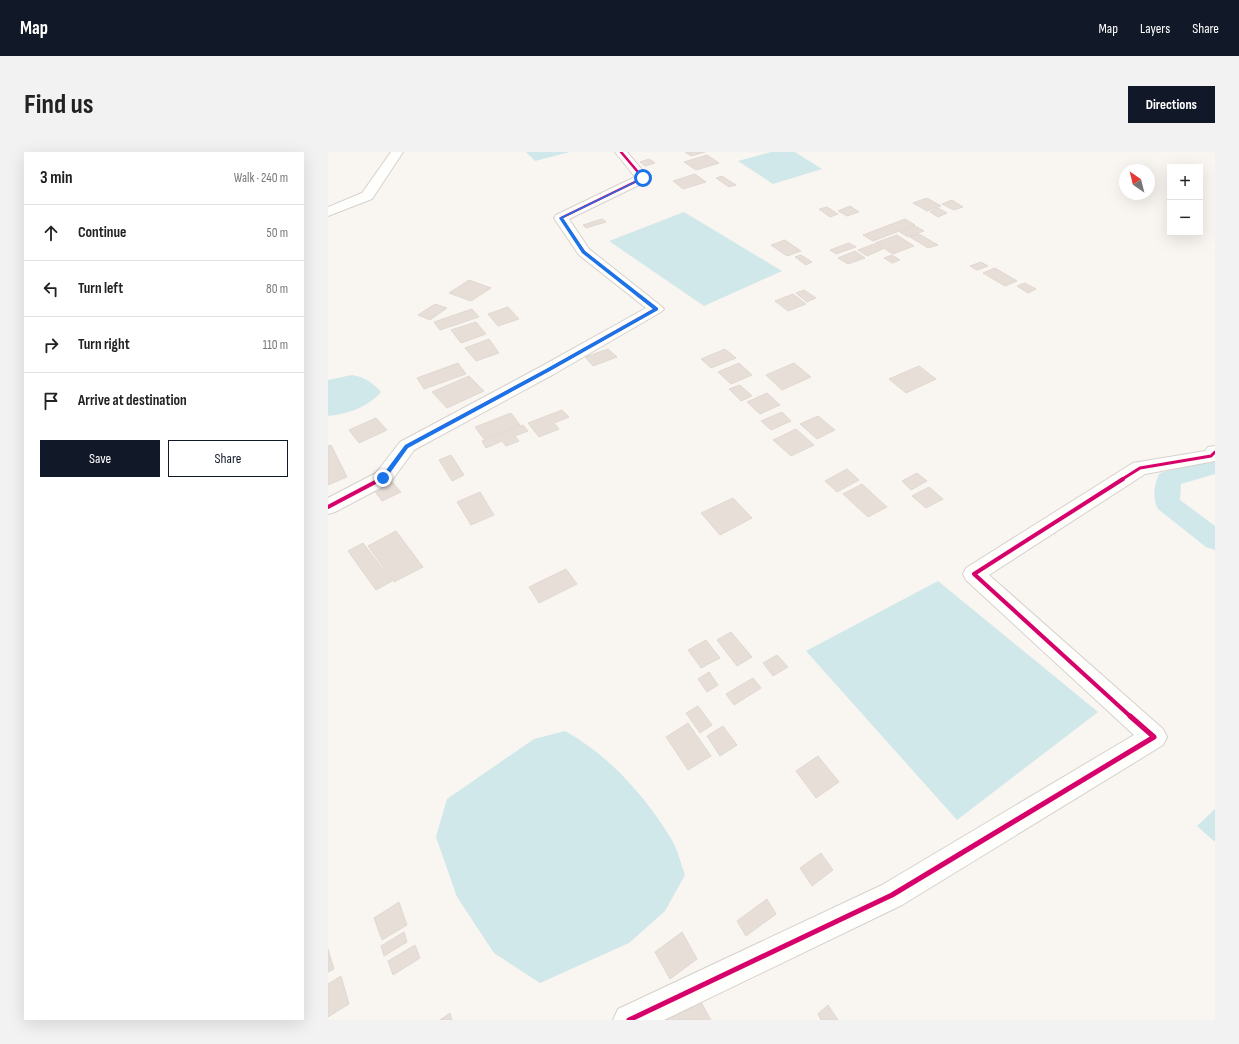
<!DOCTYPE html>
<html lang="en">
<head>
<meta charset="utf-8">
<style>
  :root { --surface:#fff; --page:#f2f2f2; --text:#222; --muted:#767676; --line:#e0e0e0; --accent:#111827 }
  body { margin:0; font-family:"Sofia Sans Condensed",sans-serif; background:var(--page); color:var(--text) }
  .controls { position:absolute; right:12px; top:12px; display:grid; overflow:hidden; border-radius:0px; box-shadow:0 4px 16px #0002 }
  .controls button { width:36px; height:36px; display:grid; place-items:center; padding:0; border:0; border-bottom:1px solid var(--line); background:var(--surface); color:var(--text); font:20px sans-serif }
  .compass { position:absolute; left:791px; top:12px; width:36px; height:36px; border-radius:50%; background:var(--surface); box-shadow:0 4px 16px #0002; rotate:325deg }
  .stop { position:absolute; width:12px; height:12px; margin:-9px; border:3px solid #1a73e8; border-radius:50%; background:#fff }
  .stop.end { background:#1a73e8; border-color:#fff; box-shadow:0 1px 4px #0008 }
  .list { margin:0; padding:0; list-style:none }
  h2 { display:flex; justify-content:space-between; align-items:center; height:52px; margin:0; padding:0 16px; font-size:17px }
  h2 small { font-size:13px; font-weight:400; color:var(--muted) }
  .list li { display:grid; grid-template-columns:26px 1fr auto; gap:12px; align-items:center; box-sizing:border-box; height:56px; padding:0 16px; border-top:1px solid var(--line) }
  .list b { display:block; font-size:15px; white-space:nowrap }
  .list em { font-size:13px; font-style:normal; color:var(--muted) }
  .actions { display:flex; gap:8px; padding:12px 16px }
  .actions a { flex:1; padding:9px 0; border:1px solid var(--accent); border-radius:0px; text-align:center; font-size:14px; color:var(--accent) }
  .actions .main { background:var(--accent); color:#fff }
  .icon { flex:none; width:22px; height:22px; fill:none; stroke:currentColor; stroke-width:2; stroke-linecap:round; stroke-linejoin:round }
  .map { position:relative; flex:none; width:887px; height:868px; overflow:hidden; border-radius:0px }
  header { display:flex; align-items:center; gap:24px; box-sizing:border-box; height:56px; padding:0 20px; background:var(--accent); color:#fff }
  header strong { font-size:19px }
  nav { display:flex; gap:22px; margin-inline-start:auto; font-size:14px }
  .intro { display:flex; align-items:center; justify-content:space-between; box-sizing:border-box; height:96px; padding:0 24px }
  h1 { margin:0; font-size:28px }
  .button { padding:10px 18px; border-radius:0px; background:var(--accent); color:#fff; font-size:14px; font-weight:700 }
  main { display:flex; gap:24px; padding:0 24px }
  aside { flex:1; background:var(--surface); border-radius:0px; box-shadow:0 4px 16px #0002 }
  .map>svg:first-child { display:block }
</style>
</head>
<body>
<header>
<strong>Map</strong>
<nav><a>Map</a><a>Layers</a><a>Share</a></nav>
</header>
<div class="intro"><h1>Find us</h1><a class="button">Directions</a></div>
<main>
<aside>
<h2>3 min<small>Walk · 240 m</small></h2>
<ul class="list">
<li><svg class="icon" aria-label="ahead" viewBox="0 0 24 24"><path d="M12 20V5M6 11l6-6 6 6"/></svg><div><b>Continue</b></div><em>50 m</em></li>
<li><svg class="icon" aria-label="left" viewBox="0 0 24 24"><path d="M17 20v-9H6M10 6l-5 5 5 5"/></svg><div><b>Turn left</b></div><em>80 m</em></li>
<li><svg class="icon" aria-label="right" viewBox="0 0 24 24"><path d="M7 20v-9h11M14 6l5 5-5 5"/></svg><div><b>Turn right</b></div><em>110 m</em></li>
<li><svg class="icon" aria-label="arrive" viewBox="0 0 24 24"><path d="M6 21V4h12l-3 4 3 4H6"/></svg><div><b>Arrive at destination</b></div></li>
</ul>
<div class="actions"><a class="main">Save</a><a>Share</a></div>
</aside>
<div class="map">
<svg width="887" height="868" viewBox="0 0 887 868">
  <rect width="100%" height="100%" fill="#f9f5f0"/>
  <path fill="#d0e8ea" d="M 198,0 L 242,0 L 207,9 Z
    M 443,0 L 467,0 L 494,17 L 445,32 L 410,9 Z
    M 356,60 L 454,119 L 376,154 L 281,89 Z
    M 24,223 C 36,225 44,230 53,240 C 40,255 20,262 0,264 L 0,228 Z
    M 610,429 L 770,560 L 629,668 L 478,499 Z
    M 237,579 C 282,604 317,644 344,688 C 350,699 353,712 357,723 L 337,759 L 301,791 L 212,831 L 166,801 L 129,745 L 108,685 L 119,647 L 206,587 Z
    M 887,657 L 887,690 L 869,674 Z"/>
  <g fill="none" stroke-linecap="round" stroke-linejoin="round">
    <path fill="#d0e8ea" fill-rule="evenodd" d="M 887,305 L 887,322 L 853,332 L 852,348 L 887,374 L 887,398 L 878,395 L 830,357 C 824,347 826,331 832,321 Z"/>
  </g>
  <path fill="#e6ded7" stroke="#e2d8d2" d="M 357,0 L 377,0 L 363,4 Z
    M 379,3 L 391,11 L 368,18 L 356,10 Z
    M 321,7 L 327,11 L 317,14 L 312,10 Z
    M 367,22 L 378,30 L 355,37 L 345,29 Z
    M 394,24 L 408,33 L 401,35 L 388,26 Z
    M 599,46 L 613,54 L 599,59 L 585,51 Z
    M 624,48 L 635,55 L 626,58 L 614,52 Z
    M 522,54 L 531,60 L 519,64 L 510,59 Z
    M 499,55 L 510,62 L 502,65 L 491,57 Z
    M 610,56 L 619,61 L 610,65 L 602,60 Z
    M 274,67 L 278,70 L 258,76 L 255,73 Z
    M 577,67 L 587,73 L 545,89 L 535,83 Z
    M 587,74 L 596,79 L 580,85 L 572,80 Z
    M 591,82 L 610,93 L 600,96 L 582,85 Z
    M 569,83 L 586,94 L 565,102 L 547,91 Z
    M 457,88 L 473,99 L 459,104 L 443,93 Z
    M 521,91 L 528,95 L 508,102 L 502,98 Z
    M 546,92 L 555,97 L 539,104 L 530,98 Z
    M 527,99 L 537,106 L 520,112 L 510,106 Z
    M 473,103 L 484,110 L 478,113 L 467,105 Z
    M 564,103 L 572,108 L 564,111 L 556,106 Z
    M 653,110 L 660,114 L 649,118 L 642,114 Z
    M 667,116 L 689,129 L 677,134 L 655,121 Z
    M 141,128 L 163,136 L 143,149 L 121,141 Z
    M 697,131 L 708,137 L 700,141 L 689,134 Z
    M 476,138 L 488,146 L 479,150 L 468,141 Z
    M 465,142 L 478,152 L 460,159 L 447,149 Z
    M 107,152 L 119,156 L 102,168 L 90,163 Z
    M 180,155 L 191,167 L 170,174 L 160,162 Z
    M 144,157 L 151,165 L 112,178 L 106,170 Z
    M 148,170 L 158,182 L 133,191 L 123,178 Z
    M 161,187 L 171,201 L 148,209 L 137,196 Z
    M 280,197 L 289,205 L 265,214 L 257,205 Z
    M 397,197 L 408,206 L 383,216 L 373,207 Z
    M 130,211 L 138,222 L 96,237 L 89,226 Z
    M 411,211 L 424,223 L 403,232 L 390,220 Z
    M 466,211 L 483,225 L 454,238 L 438,223 Z
    M 591,214 L 608,227 L 578,241 L 561,227 Z
    M 141,224 L 156,239 L 119,256 L 104,240 Z
    M 412,233 L 424,244 L 413,249 L 401,237 Z
    M 439,241 L 452,253 L 432,262 L 419,250 Z
    M 234,258 L 241,265 L 226,271 L 231,277 L 211,285 L 200,271 Z
    M 454,260 L 463,269 L 443,278 L 433,269 Z
    M 183,261 L 192,273 L 156,287 L 147,275 Z
    M 490,264 L 507,278 L 489,287 L 472,272 Z
    M 48,266 L 59,278 L 31,291 L 21,278 Z
    M 195,273 L 200,279 L 187,284 L 191,289 L 178,294 L 174,289 L 158,296 L 154,289 Z
    M 468,277 L 486,293 L 463,304 L 445,288 Z
    M 3,293 L 19,325 L 0,333 L 0,294 Z
    M 123,303 L 136,323 L 124,329 L 111,308 Z
    M 519,317 L 531,328 L 509,340 L 497,329 Z
    M 589,321 L 599,329 L 583,338 L 574,329 Z
    M 64,330 L 73,340 L 54,349 L 46,338 Z
    M 534,332 L 559,355 L 540,365 L 515,342 Z
    M 601,335 L 615,347 L 598,356 L 584,344 Z
    M 152,340 L 166,363 L 143,373 L 129,350 Z
    M 405,346 L 424,366 L 392,383 L 373,361 Z
    M 68,379 L 95,415 L 66,430 L 40,394 Z
    M 35,391 L 64,429 L 48,438 L 20,399 Z
    M 238,417 L 249,432 L 211,451 L 201,435 Z
    M 403,480 L 424,505 L 409,514 L 389,488 Z
    M 378,488 L 392,506 L 373,516 L 360,498 Z
    M 449,503 L 460,515 L 445,524 L 435,511 Z
    M 381,520 L 390,533 L 379,540 L 370,527 Z
    M 425,526 L 433,536 L 406,553 L 398,542 Z
    M 370,554 L 384,573 L 372,581 L 358,561 Z
    M 360,571 L 383,604 L 360,618 L 338,585 Z
    M 395,574 L 409,593 L 392,604 L 379,584 Z
    M 490,604 L 511,630 L 488,646 L 468,619 Z
    M 493,701 L 505,718 L 484,734 L 472,716 Z
    M 439,747 L 448,762 L 418,784 L 409,769 Z
    M 71,750 L 79,773 L 54,788 L 46,766 Z
    M 76,780 L 79,790 L 56,804 L 53,794 Z
    M 354,780 L 369,807 L 342,827 L 327,800 Z
    M 87,793 L 92,806 L 65,823 L 60,809 Z
    M 0,797 L 6,817 L 0,820 Z
    M 13,824 L 21,852 L 0,865 L 0,832 Z
    M 364,834 L 383,868 L 319,868 Z
    M 500,853 L 510,868 L 493,868 L 490,862 Z
    M 122,861 L 124,868 L 112,868 Z"/>
  <g fill="none" stroke-linecap="round" stroke-linejoin="round">
    <defs>
      <path id="minor" d="M 63,0 L 75,0 L 44,47 L 0,64 L 0,55 L 34,41 Z
        M 287,0 L 299,0 L 321,26 L 319,29 L 241,67 L 261,97 L 333,154 L 336,157 L 333,160 L 226,222 L 86,298 L 62,331 L 7,360 L 0,362 L 0,346 L 48,321 L 72,290 L 214,214 L 318,156 L 251,103 L 226,66 L 228,63 L 307,25 Z
        M 887,294 L 887,309 L 817,322 L 661,423 L 835,577 L 839,585 L 835,593 L 574,753 L 336,868 L 285,868 L 290,857 L 554,733 L 806,583 L 638,428 L 635,422 L 638,416 L 805,311 L 877,299 L 880,295 Z"/>
    </defs>
    <use href="#minor" stroke="#d7d1cb" stroke-width="2"/>
    <use href="#minor" fill="#fefefd" fill-rule="evenodd"/>
    <defs>
      <path id="cycleway-far3" d="M 293,0 L 315,26 L 233,66 L 256,100 L 311,144"/>
      <path id="cycleway-far2" d="M 51,328 L 55,326 L 79,294 L 220,218 L 328,157 L 310,143
        M 793,328 L 812,316 L 883,304 L 887,300"/>
      <path id="cycleway-far1" d="M 795,327 L 646,422 L 803,565
        M 0,355 L 53,327"/>
      <path id="cycleway" d="M 301,868 L 564,743 L 826,585 L 802,564"/>
    </defs>
    <use href="#cycleway-far3" stroke="#fffaf3" stroke-width="4"/>
    <use href="#cycleway-far2" stroke="#fffaf3" stroke-width="5"/>
    <use href="#cycleway-far1" stroke="#fffaf3" stroke-width="6"/>
    <use href="#cycleway" stroke="#fffaf3" stroke-width="8"/>
    <use href="#cycleway-far3" stroke="#d6006c" stroke-width="2.5"/>
    <use href="#cycleway-far2" stroke="#d6006c" stroke-width="3"/>
    <use href="#cycleway-far1" stroke="#d6006c" stroke-width="4"/>
    <use href="#cycleway" stroke="#d6006c" stroke-width="5"/>
  </g>
  <path fill="#1a73e8" d="M 314,26 L 317,26 L 235,66 L 257,99 L 330,156 L 330,158 L 222,219 L 80,296 L 57,328 L 53,328 L 53,325 L 77,293 L 218,217 L 325,157 L 254,101 L 231,66 Z"/>
</svg>
<div class="controls">
<button>+</button>
<button>−</button>
</div>
<svg class="compass" viewBox="-18 -18 36 36"><path d="M0-13l5 13h-10z" fill="#e53935"/><path d="M0 13l5-13h-10z" fill="#767676"/></svg>
<div class="stop" style="left:315px;top:26px"></div>
<div class="stop end" style="left:55px;top:326px"></div>
</div>
</main>
</body>
</html>
